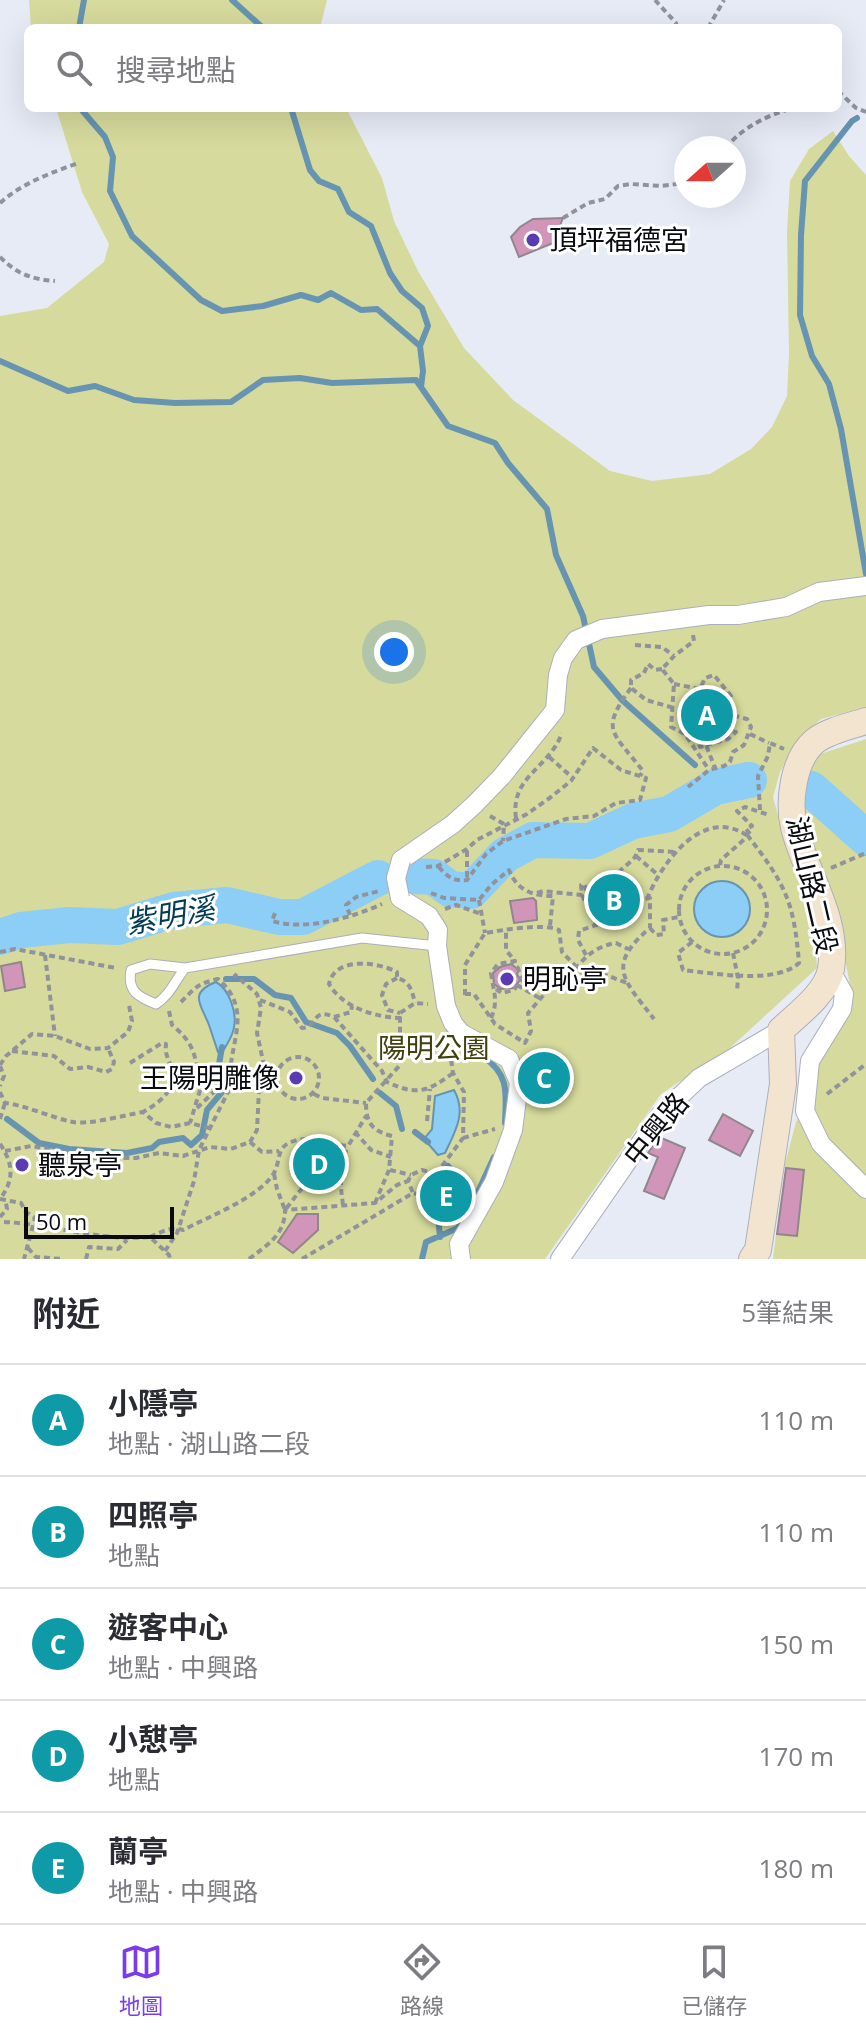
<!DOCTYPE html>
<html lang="zh-TW">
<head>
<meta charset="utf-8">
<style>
  :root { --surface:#fff; --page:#f2f2f3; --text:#2b2b33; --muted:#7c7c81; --line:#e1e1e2; --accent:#7c3aed }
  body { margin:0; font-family:"Open Sans","Noto Sans TC",sans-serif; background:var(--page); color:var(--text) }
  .compass { position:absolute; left:674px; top:136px; width:72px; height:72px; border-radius:50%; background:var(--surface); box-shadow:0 8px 32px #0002; rotate:249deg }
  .scale { position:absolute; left:24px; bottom:20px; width:150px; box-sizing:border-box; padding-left:8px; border:4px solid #0a0b0f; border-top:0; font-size:22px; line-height:28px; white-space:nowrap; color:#0a0b0f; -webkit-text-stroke:6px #fff; paint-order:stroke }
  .you { position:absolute; left:394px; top:652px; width:28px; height:28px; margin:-20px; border:6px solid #fff; border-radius:50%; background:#1a73e8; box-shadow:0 0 0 12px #1a73e833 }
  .badge { display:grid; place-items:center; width:52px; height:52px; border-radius:50%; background:var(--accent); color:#fff; font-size:26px; font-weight:700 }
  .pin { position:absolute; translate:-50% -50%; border:4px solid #fff; box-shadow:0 2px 8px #0006 }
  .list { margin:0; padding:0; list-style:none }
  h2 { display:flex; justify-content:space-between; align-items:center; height:104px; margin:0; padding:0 32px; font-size:34px }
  h2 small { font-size:26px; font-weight:400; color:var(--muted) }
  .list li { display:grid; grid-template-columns:52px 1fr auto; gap:24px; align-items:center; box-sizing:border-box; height:112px; padding:0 32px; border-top:2px solid var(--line) }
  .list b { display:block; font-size:30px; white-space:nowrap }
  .list p { margin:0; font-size:26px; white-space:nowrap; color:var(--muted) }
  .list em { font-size:26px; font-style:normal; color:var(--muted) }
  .icon { flex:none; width:44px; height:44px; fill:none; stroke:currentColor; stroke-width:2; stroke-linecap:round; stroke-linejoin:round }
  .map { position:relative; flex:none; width:866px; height:1259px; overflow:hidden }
  .search { position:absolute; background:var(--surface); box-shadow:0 8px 32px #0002; left:24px; right:24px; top:24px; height:88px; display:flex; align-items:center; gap:20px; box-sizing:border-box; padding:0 28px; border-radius:12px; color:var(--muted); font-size:30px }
  .sheet { height:664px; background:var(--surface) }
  nav { display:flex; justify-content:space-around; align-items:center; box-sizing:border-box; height:112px; border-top:2px solid var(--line); background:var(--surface); font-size:22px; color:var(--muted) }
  nav a { display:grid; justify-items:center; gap:4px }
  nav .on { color:var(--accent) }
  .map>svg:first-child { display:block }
</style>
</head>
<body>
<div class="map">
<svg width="866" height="1259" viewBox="0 0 866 1259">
  <rect width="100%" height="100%" fill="#e7ebf6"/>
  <path fill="#d6da9c" d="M 29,0 L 327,0 L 320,28 L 31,28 Z
    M 56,108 L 346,108 L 382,178 L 394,221 L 418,271 L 464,348 L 513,400 L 610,471 L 652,481 L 710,474 L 751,449 L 772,427 L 787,396 L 789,354 L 787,231 L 790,181 L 809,149 L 833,131 L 849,156 L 866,175 L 866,707 L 821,719 L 796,742 L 780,772 L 773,797 L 781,826 L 813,910 L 817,968 L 730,1048 L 661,1094 L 545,1259 L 0,1259 L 0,316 L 47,308 L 104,262 L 109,244 L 82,192 Z
    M 866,739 L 866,1259 L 773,1259 L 776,1234 L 797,1236 L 804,1171 L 784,1168 L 796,1122 L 814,1084 L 816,1062 L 838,1025 L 850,985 L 840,934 L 814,860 L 800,795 L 813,759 L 823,753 Z"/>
  <path fill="#8dcef6" stroke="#6694b1" stroke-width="2" d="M694 909a28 28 0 1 1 56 0a28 28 0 1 1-56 0Z
    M 216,982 C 229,989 237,1012 234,1027 C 233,1036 227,1044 223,1051 L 218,1052 C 215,1043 212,1034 209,1025 C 202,1006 187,993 216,982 Z
    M 454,1090 C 467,1113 455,1132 445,1153 L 438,1155 L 424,1139 L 432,1129 L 435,1096 Z"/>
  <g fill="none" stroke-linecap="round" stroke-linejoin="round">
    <path stroke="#6694b1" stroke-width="6" d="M 232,0 L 263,28
      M 79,28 L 84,0
      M 80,108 L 105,137 L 113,157 L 110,191 L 132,236 L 201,300 L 222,311 L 263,306 L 301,295 L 318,300 L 331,293 L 361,310 L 377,309 L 420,346
      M 291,108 L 310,170 L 319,181 L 338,189 L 349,212 L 371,226 L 390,273 L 402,291 L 422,308 L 428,326 L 420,346 L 423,371 L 421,387
      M 857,118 L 852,121 L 805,181 L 801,235 L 800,315 L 812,356 L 829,384 L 841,429 L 866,574
      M 0,361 L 68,391 L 95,386 L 134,400 L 175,403 L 231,402 L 263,380 L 300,378 L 332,383 L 416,380 L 448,426 L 495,443 L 508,463 L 547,509 L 556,555 L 583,616 L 594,667 L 622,700 L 695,765
      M 712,783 L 715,787
      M 226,979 L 254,979 L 275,995 L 291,998 L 306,1022 L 337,1033 L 350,1046 L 373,1079
      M 483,1057 C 510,1074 506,1094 505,1123
      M 380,1093 L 396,1106 L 402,1129
      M 7,1119 L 39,1143 L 69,1149 L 127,1153 L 152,1148 L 159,1142 L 183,1138 L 191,1145 L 202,1135 L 207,1110 L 222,1092 L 217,1076 L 222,1047
      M 415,1132 L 428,1142
      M 477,1194 L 494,1157
      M 438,1216 L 440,1237
      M 422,1259 L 426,1242 L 458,1228 L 477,1194 L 472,1193 L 448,1166"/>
    <path stroke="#8dcef6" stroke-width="36" d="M 811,789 L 866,838
      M 414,876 L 434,877 L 450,889 L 471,891 L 505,855 L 533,840 L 590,841 L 633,821 L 669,814 L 715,787 L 749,780
      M 0,937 L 21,930 L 69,925 L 118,927 L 174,910 L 227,905 L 279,917 L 303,917 L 378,878"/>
  </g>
  <path fill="#d295ba" stroke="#91868c" stroke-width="2" d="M 563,218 L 553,243 L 519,257 L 511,237 L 520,227 L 533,219 Z
    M 705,707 L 711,708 L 715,713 L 714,719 L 708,723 L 698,721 L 700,710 Z
    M604 900a11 11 0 1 1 22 0a11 11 0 1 1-22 0Z
    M 533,898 L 536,901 L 537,920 L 514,923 L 510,901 Z
    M 21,962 L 25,987 L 5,991 L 1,966 Z
    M 511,964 L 519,970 L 517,974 L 520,980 L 514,988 L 501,989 L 494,984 L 493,973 L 500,967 Z
    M 544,1058 L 561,1066 L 544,1099 L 530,1092 Z
    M 723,1114 L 753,1131 L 740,1156 L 709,1140 Z
    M 659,1137 L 685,1148 L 664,1199 L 644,1191 L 658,1157 L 648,1153 Z
    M311 1164a8 8 0 1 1 16 0a8 8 0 1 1-16 0Z
    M14 1165a8 8 0 1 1 16 0a8 8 0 1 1-16 0Z
    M 786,1168 L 804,1170 L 797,1236 L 777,1234 Z
    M 443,1184 L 453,1186 L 458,1193 L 452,1207 L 445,1210 L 434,1199 Z
    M 297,1214 L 318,1214 L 318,1230 L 293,1253 L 278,1242 Z"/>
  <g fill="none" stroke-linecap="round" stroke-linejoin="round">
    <defs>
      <path id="lane" d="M 185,968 C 175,981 170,995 156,1004 C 138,997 127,991 131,970 L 150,964 L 185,968 L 362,938 L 437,946"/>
      <path id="street" d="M 401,860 L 453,824 L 475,804 L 502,776 L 555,710 L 558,675 L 563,658 L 576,640 L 602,629 L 709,615 L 738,615 L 786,607 L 819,592 L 866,586
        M 400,898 L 429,916 L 438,930 L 437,946 L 446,1006 L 453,1023 L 461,1033 L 509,1059 L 519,1083 L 513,1130 L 494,1182 L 459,1244 L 461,1259
        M 831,971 L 844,994 L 842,1009 L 810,1061 L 805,1111 L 821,1144 L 866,1189
        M 560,1259 L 659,1116 L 699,1078 L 781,1030"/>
      <path id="secondary" d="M 752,1259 L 758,1250 L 783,1084 L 781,1030 C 798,1014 827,993 831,969 C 839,919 805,873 794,827 C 788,802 793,759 815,741 C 828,731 850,726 866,721"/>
    </defs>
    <use href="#lane" stroke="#abafba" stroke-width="11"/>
    <use href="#street" stroke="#abafba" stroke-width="20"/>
    <use href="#secondary" stroke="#abafba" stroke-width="28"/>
    <path stroke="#90939b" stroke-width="4" stroke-dasharray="6 4" stroke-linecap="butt" d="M 655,0 L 676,23 L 677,28
      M 708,28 L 724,0
      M 838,91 L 856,108 L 866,112
      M 725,148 C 744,127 765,116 793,108
      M 0,203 C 22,183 51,173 78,163
      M 563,218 L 588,203 L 605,199 L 618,186 L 631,184 L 661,186 L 686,183
      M 0,257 C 17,274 31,279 55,281
      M 693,635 L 694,641 L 674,656 L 662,669 L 674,684 L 671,727 L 685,734 L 709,770
      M 635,645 L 662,647 L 674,656
      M 662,669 L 655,670 L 648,664 L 644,673 L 631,680 L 631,688 L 646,700 L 674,708
      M 674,684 L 700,689 L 705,678 L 714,675 L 731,696 L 727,714 L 747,719 L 751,727 L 744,745 L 733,752 L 730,762 L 724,766 L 709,770 L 688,787
      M 631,688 C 599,731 613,732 643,771 L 640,776
      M 715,717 L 727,714
      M 750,734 L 769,743
      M 706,745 L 728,739 L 736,732 L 697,728 L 696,738 L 700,747 L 706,745 L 715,768
      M 549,757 L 573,778
      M 760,810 L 758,776 L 768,756 L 770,743 L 784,749
      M 490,816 L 504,824 L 503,841
      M 516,818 C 510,776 549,769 562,733
      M 636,856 L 657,874
      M679 910a44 44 0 1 1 88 0a44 44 0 1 1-88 0Z
      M 426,867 L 438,866 L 467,849 L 477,840 L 527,814 L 551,797 L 571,781 L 593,748 L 621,770 L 646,778 L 640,800 L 616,803 L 594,816 L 566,819 L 503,841 L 486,854 L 467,880 C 454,882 446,876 438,866
      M 831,868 L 866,853
      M 467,877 L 467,850
      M 615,884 L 621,884 L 627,891 L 629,901
      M 431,893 L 444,898 L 479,900 L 491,885 L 509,870 C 517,891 534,896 553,896 L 550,926
      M 537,893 L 543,891 L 582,895 L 581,885 L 584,884 L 593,907 L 601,908
      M 582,895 L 596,925
      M 647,899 C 662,862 703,805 748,836 L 750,834 L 746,829 L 752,826 L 737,811 L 745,807 L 769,815
      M 479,900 L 485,933
      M 445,909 L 456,905 L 481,914
      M 275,913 L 272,921 C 306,931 351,918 382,904
      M 350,915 L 346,905 L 356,897 L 379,891
      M 614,916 L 608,915 L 599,900 L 607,885 L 614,884 C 620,862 633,867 638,850 L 676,852
      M 650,928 L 656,935 L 664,934 L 663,920 L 679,917
      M 692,942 L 678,953 L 683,970 C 713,973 775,985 799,963 C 794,901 785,884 748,836 L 721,860 L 720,865
      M 0,952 L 15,949 L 116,968
      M 733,953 L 738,978 L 737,992
      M 45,955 L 55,1036
      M 586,955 L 578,940 L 579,931 L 596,925 L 616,922 L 614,916 L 625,911 L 629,901 L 650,898 L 650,928 C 605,966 624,980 654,1019
      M 397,978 L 386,984 L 382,995 L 388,1010 L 400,1013
      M 517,985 L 541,999
      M 496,989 L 502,993 L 514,990 L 521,980 L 518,968 L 511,962
      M 465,994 L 474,994 L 495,1024 L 525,1043 L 531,1031 L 528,1013 L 555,982 L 567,981 C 580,962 591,947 616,943 L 628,949
      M 465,995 L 465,965 L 485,933 C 503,930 544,923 559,930 L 562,952 L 590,981 L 598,983 L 606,975 L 627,983
      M 260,1000 L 290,1012 L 302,1028 C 318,1027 312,1007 334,1017 L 382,1071 L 387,1082 C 417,1096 427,1092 453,1073
      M 181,1002 C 196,987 197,984 218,979 C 254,1010 229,1042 230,1080
      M 169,1011 L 172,1025 C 190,1039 200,1057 195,1081 L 201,1087 L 190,1123
      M 334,1017 L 351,1012 L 352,1006
      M 401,1018 C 375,1017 343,1008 329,984 C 335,956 378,962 397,972 L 397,978 C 410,981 412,991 415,1003
      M 491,1018 C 499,1001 493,990 491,973 L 498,964 L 515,961 L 506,950 L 506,929
      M 12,1051 L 54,1056 L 70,1069 L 88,1067 L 106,1072 L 112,1069 L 114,1062 L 108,1048
      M277 1078a21 21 0 1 1 42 0a21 21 0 1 1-42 0Z
      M 130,1063 L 162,1043 L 166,1044 C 165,1053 167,1056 170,1064 C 180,1087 161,1102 143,1112
      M 0,1065 L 6,1056 L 32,1034 L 55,1036 L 90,1049 L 108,1048 L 128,1032 L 132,1021 L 129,1005
      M 0,1066 L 4,1076 L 0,1086
      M 174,1079 L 195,1081
      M 0,1092 L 5,1103 C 25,1105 52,1118 73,1122 C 90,1125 125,1115 143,1112 L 156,1123 L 171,1127 L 190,1123 L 209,1128
      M 314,1094 L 322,1098 L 366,1103
      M 827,1094 L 866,1064
      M 197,1108 L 217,1089 L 206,1086 L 201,1087
      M 0,1119 L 5,1103
      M 427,1121 L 430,1089
      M 355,1132 L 371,1150 L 391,1157
      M 463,1138 L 495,1129
      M 250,1142 L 262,1152 L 279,1151
      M 0,1144 C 13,1163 15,1179 0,1199
      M 5,1151 L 31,1146 L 96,1158 L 136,1158 L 159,1153 L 183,1156 L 210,1147 L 231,1149 L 250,1142 L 257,1130 L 259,1089 L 266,1075 L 257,1033 L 261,1008 L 257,994 L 234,974
      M 390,1170 L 411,1175
      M 274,1174 L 277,1189 L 285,1210 L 313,1174 L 330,1144
      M 436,1174 L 463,1138 L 464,1092 L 453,1073 L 451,1059 L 455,1049
      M 0,1199 L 21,1203 L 26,1212 L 35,1218 L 24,1259
      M 375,1203 L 389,1170 L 392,1136 C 372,1131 366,1123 366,1103 L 400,1065 L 400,1013 L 415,1003 L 428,1004
      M 343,1205 C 340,1183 339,1167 348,1146
      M 0,1217 L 7,1209 L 6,1203
      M 4,1222 C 52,1224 103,1242 150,1237 L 169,1255 L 170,1259
      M 150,1237 C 161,1232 172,1226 183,1230 C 208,1217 260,1197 274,1173 C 281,1160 276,1148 291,1142 C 308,1134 330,1145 348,1146 L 366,1116
      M 28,1248 L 36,1257 L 62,1259
      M 165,1251 L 177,1233 L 194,1181 L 199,1150 L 228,1092 L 230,1080 L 245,1081 L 259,1089 L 278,1084
      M 86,1259 L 89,1247 L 118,1249 L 127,1240
      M 249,1259 C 267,1245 285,1235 285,1210 L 375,1203 L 397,1185 L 408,1181
      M 302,1259 L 413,1193 L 426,1196 L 435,1190 L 439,1182 L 436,1174 L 422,1170 L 411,1175 L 408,1181 L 413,1193"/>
    <use href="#lane" stroke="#fff" stroke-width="9"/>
    <use href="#street" stroke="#fff" stroke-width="18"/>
    <use href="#secondary" stroke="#f3e4d0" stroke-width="26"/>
    <defs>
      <path id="street-bridge" d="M 400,898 L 396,878 L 401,860"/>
    </defs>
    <use href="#street-bridge" stroke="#abafba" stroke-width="20" stroke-linecap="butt"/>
    <use href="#street-bridge" stroke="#fff" stroke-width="18"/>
  </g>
  <g fill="#5b3bb3" stroke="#fff" stroke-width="3">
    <circle cx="533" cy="240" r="8"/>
    <circle cx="507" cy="979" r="8"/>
    <circle cx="296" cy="1078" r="8"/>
    <circle cx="22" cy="1165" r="8"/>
  </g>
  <g text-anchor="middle" stroke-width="6" stroke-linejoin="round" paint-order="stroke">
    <g font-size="28" fill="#0a0b0f" stroke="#fff" text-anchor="start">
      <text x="549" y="250">頂坪福德宮</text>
      <text x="523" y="989">明恥亭</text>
      <text x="280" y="1088" text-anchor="end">王陽明雕像</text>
      <text x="38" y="1175">聽泉亭</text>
    </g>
    <g font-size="28" fill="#0a0b0f" stroke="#fff">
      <text transform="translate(812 885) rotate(77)" y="10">湖山路二段</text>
      <text transform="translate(656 1129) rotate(-51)" y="10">中興路</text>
    </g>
    <g font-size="28" fill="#40410e" stroke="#fff">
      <text x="434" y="1058">陽明公園</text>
    </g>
    <g font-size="30" font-style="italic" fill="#023b55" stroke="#fff">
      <text transform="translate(170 916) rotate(-10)" y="10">紫明溪</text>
    </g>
  </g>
</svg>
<svg class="compass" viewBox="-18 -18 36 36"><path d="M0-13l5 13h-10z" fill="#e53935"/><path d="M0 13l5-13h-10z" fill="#7c7c81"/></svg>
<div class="scale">50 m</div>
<div class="you"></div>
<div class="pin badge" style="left:707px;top:715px;background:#0f9aa8">A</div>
<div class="pin badge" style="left:614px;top:900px;background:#0f9aa8">B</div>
<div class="pin badge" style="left:544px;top:1078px;background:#0f9aa8">C</div>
<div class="pin badge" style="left:319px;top:1164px;background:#0f9aa8">D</div>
<div class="pin badge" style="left:446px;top:1196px;background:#0f9aa8">E</div>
<div class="search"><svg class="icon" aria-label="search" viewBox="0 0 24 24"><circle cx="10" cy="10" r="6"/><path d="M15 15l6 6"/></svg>搜尋地點</div>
</div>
<section class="sheet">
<h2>附近<small>5筆結果</small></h2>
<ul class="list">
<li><span class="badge" style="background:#0f9aa8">A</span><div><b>小隱亭</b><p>地點 · 湖山路二段</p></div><em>110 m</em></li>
<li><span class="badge" style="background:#0f9aa8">B</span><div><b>四照亭</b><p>地點</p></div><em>110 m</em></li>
<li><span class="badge" style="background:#0f9aa8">C</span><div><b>遊客中心</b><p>地點 · 中興路</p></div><em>150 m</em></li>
<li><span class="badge" style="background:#0f9aa8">D</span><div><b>小憇亭</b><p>地點</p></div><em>170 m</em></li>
<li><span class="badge" style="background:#0f9aa8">E</span><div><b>蘭亭</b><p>地點 · 中興路</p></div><em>180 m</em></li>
</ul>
</section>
<nav>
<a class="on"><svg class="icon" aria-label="map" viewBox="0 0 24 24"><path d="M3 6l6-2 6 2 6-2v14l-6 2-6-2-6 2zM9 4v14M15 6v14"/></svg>地圖</a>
<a><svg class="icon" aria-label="directions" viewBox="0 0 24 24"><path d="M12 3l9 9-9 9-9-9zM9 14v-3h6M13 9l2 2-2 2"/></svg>路線</a>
<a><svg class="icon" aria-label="saved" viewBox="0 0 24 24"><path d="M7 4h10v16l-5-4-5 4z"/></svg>已儲存</a>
</nav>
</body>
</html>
